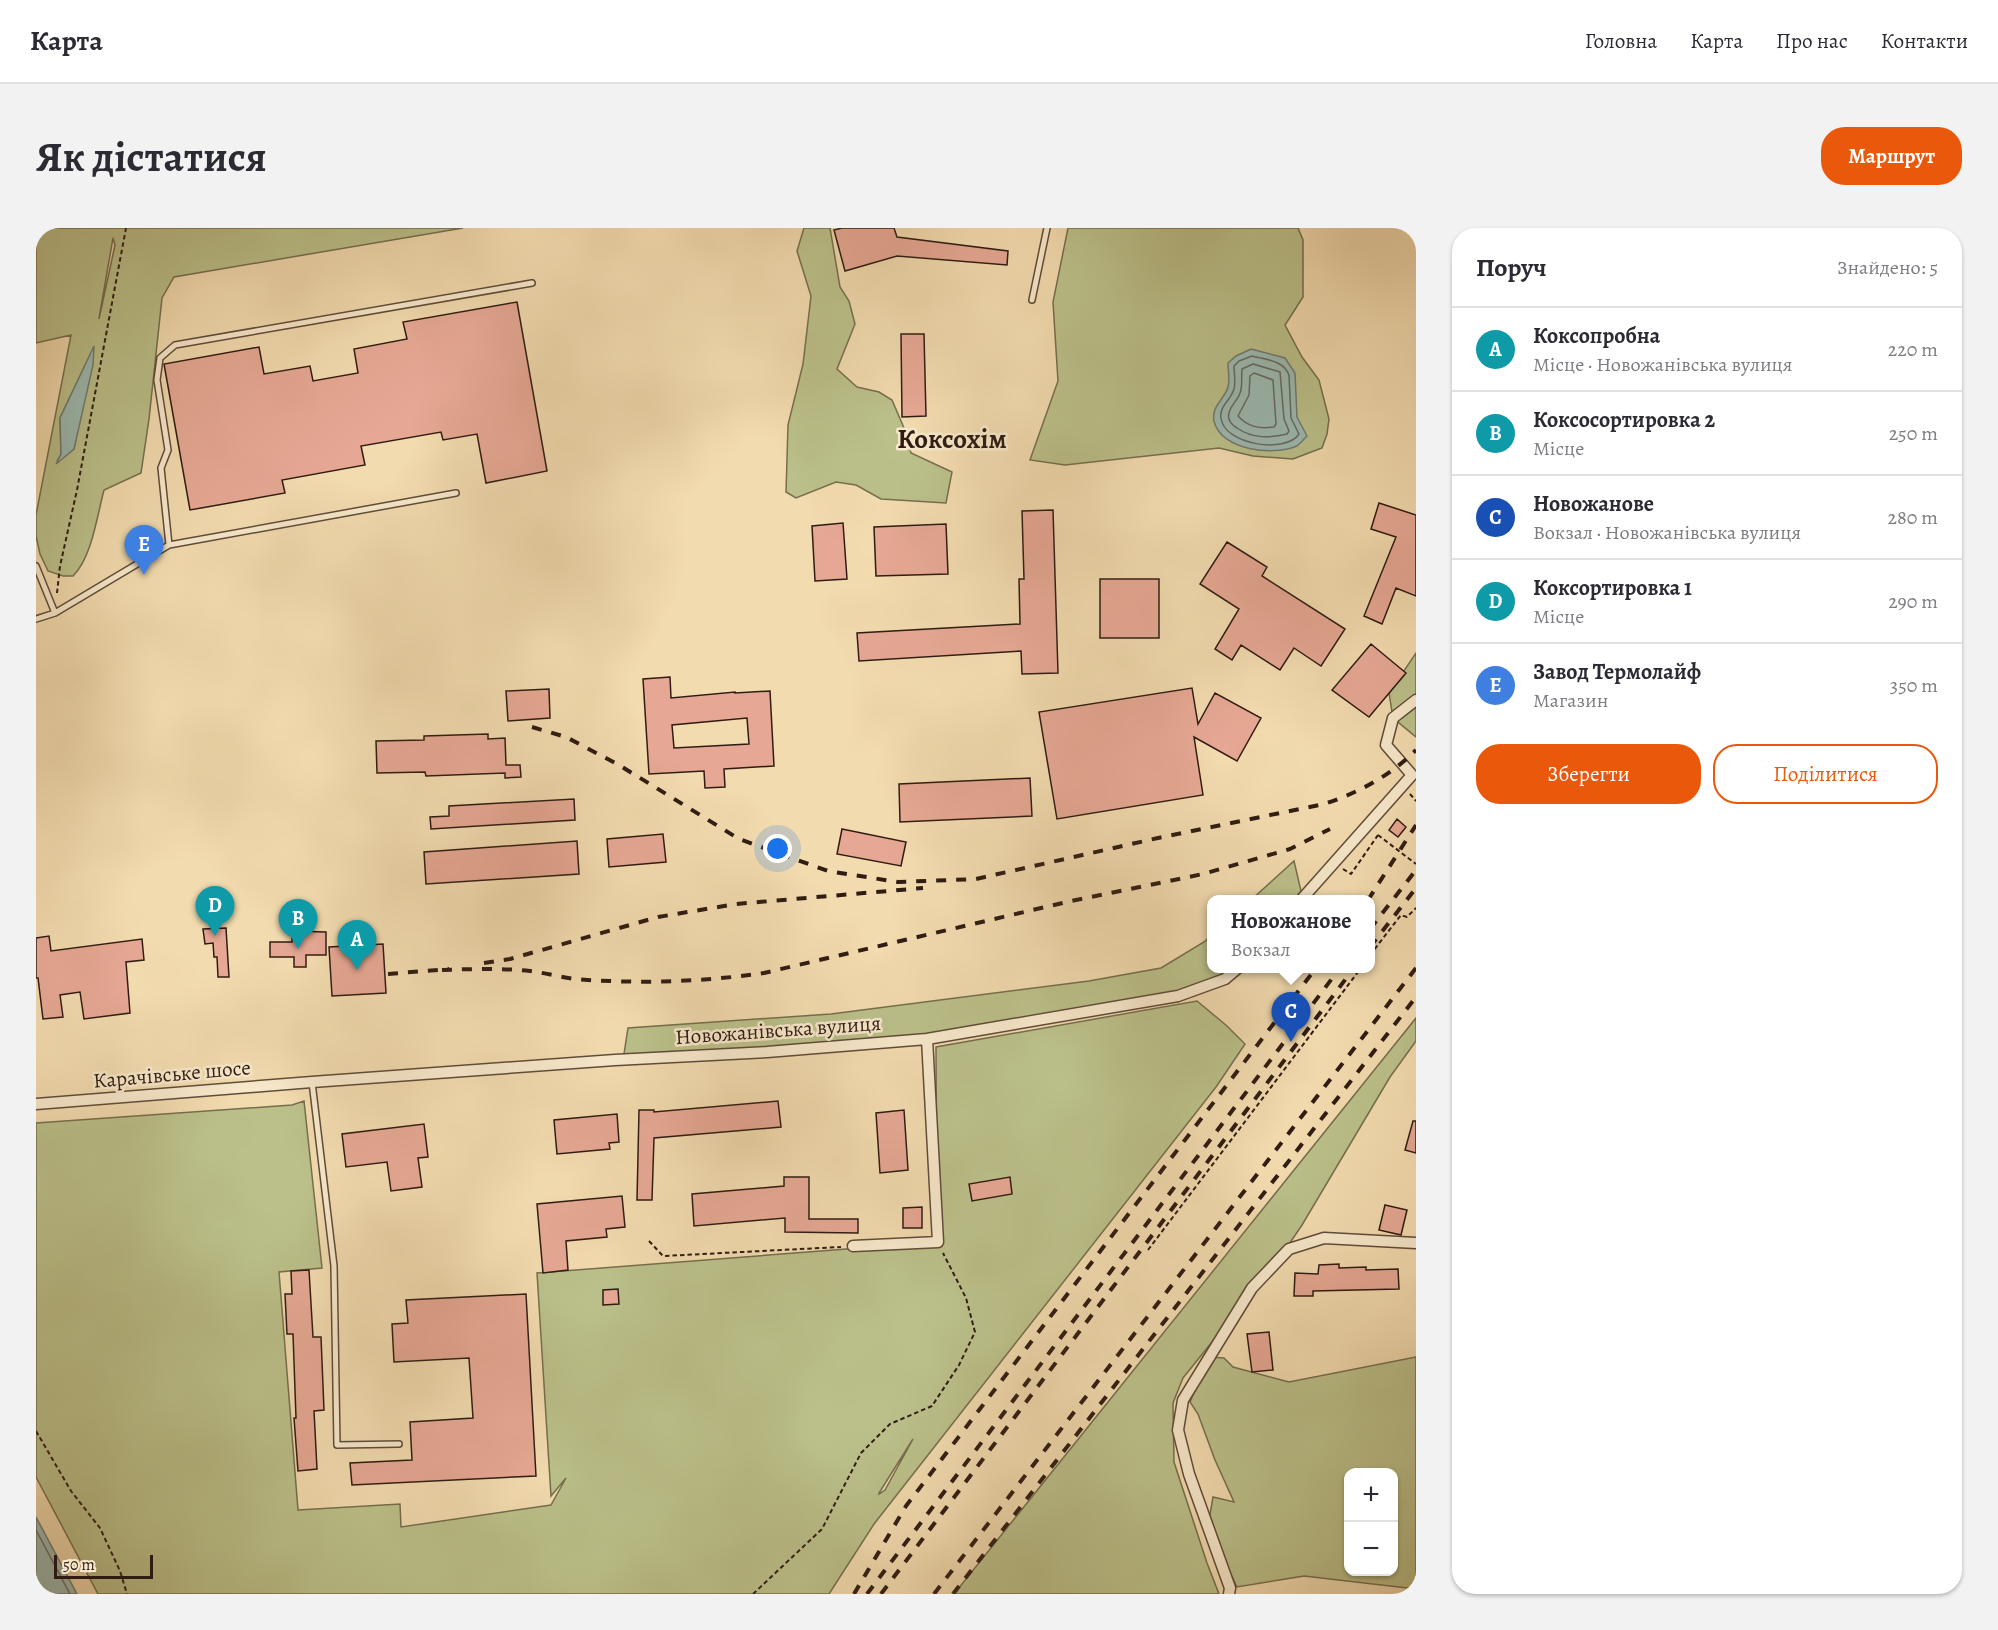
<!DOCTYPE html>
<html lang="uk">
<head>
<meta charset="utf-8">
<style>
  :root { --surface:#fff; --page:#f2f2f3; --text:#2b2b33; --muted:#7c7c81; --line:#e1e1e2; --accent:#ea580c }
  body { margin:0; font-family:Alegreya,serif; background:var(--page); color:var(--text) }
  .controls { position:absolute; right:18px; bottom:18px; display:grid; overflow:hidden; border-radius:12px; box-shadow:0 2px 4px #0004 }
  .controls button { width:54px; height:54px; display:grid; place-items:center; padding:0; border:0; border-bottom:2px solid var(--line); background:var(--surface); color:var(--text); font:30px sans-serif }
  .scale { position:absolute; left:18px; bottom:15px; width:99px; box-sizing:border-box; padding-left:6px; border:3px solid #301c13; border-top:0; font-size:16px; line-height:21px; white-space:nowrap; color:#301c13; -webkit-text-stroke:4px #f7e8cb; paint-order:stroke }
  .you { position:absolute; left:742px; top:621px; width:21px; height:21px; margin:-15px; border:4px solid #fff; border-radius:50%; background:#1a73e8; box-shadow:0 0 0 9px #1a73e833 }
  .badge { display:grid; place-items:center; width:39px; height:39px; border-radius:50%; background:var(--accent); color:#fff; font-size:20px; font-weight:700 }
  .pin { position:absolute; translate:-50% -50px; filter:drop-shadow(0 2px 3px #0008) }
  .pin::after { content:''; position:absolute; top:32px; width:21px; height:18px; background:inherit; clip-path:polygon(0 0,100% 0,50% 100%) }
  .popup { position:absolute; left:1171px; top:667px; width:168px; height:78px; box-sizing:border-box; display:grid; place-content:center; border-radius:12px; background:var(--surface); filter:drop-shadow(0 2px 4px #0005); font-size:20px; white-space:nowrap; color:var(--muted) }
  .popup b { font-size:22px; color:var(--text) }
  .popup::after { content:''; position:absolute; left:50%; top:100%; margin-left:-12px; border:12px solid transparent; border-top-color:var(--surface) }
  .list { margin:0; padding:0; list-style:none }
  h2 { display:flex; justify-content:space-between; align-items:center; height:78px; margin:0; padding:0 24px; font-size:26px }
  h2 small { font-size:20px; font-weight:400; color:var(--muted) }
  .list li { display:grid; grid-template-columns:39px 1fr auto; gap:18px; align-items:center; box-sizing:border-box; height:84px; padding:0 24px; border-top:2px solid var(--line) }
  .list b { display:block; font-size:22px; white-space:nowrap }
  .list p { margin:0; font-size:20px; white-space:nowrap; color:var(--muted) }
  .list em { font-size:20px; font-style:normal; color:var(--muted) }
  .actions { display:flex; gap:12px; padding:18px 24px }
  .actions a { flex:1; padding:14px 0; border:2px solid var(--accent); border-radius:24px; text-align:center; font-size:21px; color:var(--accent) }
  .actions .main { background:var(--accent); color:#fff }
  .map { position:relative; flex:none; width:1380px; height:1366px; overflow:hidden; border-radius:24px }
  header { display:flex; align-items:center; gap:36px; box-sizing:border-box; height:84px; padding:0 30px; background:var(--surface); border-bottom:2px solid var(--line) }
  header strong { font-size:28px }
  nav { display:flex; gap:33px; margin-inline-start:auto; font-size:21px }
  .intro { display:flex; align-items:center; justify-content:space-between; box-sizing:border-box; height:144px; padding:0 36px }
  h1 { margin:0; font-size:42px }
  .button { padding:15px 27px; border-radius:24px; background:var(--accent); color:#fff; font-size:21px; font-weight:700 }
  main { display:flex; gap:36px; padding:0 36px }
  aside { flex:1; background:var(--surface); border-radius:24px; box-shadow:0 2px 4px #0004 }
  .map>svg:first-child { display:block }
</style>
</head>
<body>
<header>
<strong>Карта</strong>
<nav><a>Головна</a><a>Карта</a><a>Про нас</a><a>Контакти</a></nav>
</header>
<div class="intro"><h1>Як дістатися</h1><a class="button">Маршрут</a></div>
<main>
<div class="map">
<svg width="1380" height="1366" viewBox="0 0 1380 1366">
  <rect width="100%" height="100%" fill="#f2dbaf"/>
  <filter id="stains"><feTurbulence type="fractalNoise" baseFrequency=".00333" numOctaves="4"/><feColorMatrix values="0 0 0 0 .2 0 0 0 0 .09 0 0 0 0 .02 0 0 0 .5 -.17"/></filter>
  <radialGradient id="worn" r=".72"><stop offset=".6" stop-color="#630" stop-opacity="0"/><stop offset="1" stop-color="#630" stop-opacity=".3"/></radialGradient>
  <path fill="#bbc08a" stroke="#766e4e" stroke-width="1.5" fill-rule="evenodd" d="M 0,0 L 427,0 L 138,49 L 126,70 L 113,191 L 105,245 L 68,262 C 61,288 56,329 37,348 L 27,348 L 12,343 L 4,326 L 0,308 L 0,287 L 35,107 L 0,115 ZM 77,10 L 79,17 L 63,91 L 63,90 ZM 57,121 L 38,221 L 21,233 L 25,226 L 24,190 Z
    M 768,0 L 794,0 L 804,59 L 813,73 L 819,96 L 801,141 L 821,159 L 843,164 L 856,172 L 868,200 L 875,225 L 916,244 L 910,275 L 845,271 L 820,257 L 800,254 L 760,270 L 750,264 L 752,197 L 767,136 L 775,68 L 761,23 Z
    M 1032,0 L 1262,0 L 1267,12 L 1267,69 L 1249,97 L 1266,129 L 1283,152 L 1293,191 L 1291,206 L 1286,220 L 1257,231 L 1217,228 L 1183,220 L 1029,237 L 994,232 L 1022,153 L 1017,74 Z
    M 1380,425 L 1380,509 L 1357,490 L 1353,465 Z
    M 1258,633 L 1265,663 L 1259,671 L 1216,671 Z
    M 1175,708 L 1176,740 L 1200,741 L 1160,761 L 891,811 L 688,826 L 588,826 L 592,800 L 795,786 L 1053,753 L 1125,740 L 1168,714 Z
    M 1161,773 L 1191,798 L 1209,816 L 1180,859 L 838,1296 L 793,1366 L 62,1366 L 0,1249 L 0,895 L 256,877 L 268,873 L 286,1040 L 243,1044 L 262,1282 L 364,1276 L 365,1299 L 515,1277 L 530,1250 L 515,1268 L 501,1045 L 901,1014 L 900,819 ZM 877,1211 L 849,1262 L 843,1266 L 843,1265 Z
    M 1380,790 L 1380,813 L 1354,849 L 1266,997 L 1243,1031 L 1147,1150 L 1137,1175 L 1138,1234 L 1171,1335 L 1183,1366 L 918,1366 Z
    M 1173,1129 L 1188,1130 L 1197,1139 L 1253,1154 L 1380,1129 L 1380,1361 L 1268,1348 L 1201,1359 L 1172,1298 L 1177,1269 L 1198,1274 L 1179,1232 L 1162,1186 L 1154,1174 ZM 1312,1244 L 1358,1244 L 1358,1344 L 1312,1344 Z"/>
  <path fill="#9cbab2" stroke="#717b72" stroke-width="1.5" d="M 58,118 L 57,137 L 38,221 L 20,236 L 25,226 L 24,190 Z
    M 1215,121 L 1249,130 L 1259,145 L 1261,189 L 1271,208 C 1268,211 1264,216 1261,218 C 1238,228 1185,223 1178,193 C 1175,178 1189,171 1192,159 C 1194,152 1192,142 1192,135 L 1200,128 Z
    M 0,1289 L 41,1366 L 0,1366 Z"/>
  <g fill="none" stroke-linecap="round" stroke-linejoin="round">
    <path stroke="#666b62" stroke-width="1.5" d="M 1216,128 C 1231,132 1247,132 1253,147 L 1255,190 L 1263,206 C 1250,226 1188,217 1185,190 C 1183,178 1195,172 1198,161 C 1200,154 1198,145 1198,138 L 1203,133 Z
      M 1217,136 L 1244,144 L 1248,191 L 1253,203 L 1251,206 C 1233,210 1217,211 1201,200 C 1196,197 1191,192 1193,185 C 1194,178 1202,172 1204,165 C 1207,158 1205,148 1206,141 Z
      M 1218,145 L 1237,152 L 1240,196 L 1238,199 C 1223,201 1212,199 1202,188 L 1213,167 L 1214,148 Z
      M 0,1302 L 34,1366"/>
  </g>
  <path fill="#e6a894" stroke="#301c13" stroke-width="1.5" fill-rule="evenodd" d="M 806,0 L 858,0 L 861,9 L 972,23 L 971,37 L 861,28 L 809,43 L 798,2 Z
    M 481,74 L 511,243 L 450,255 L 441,206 L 407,212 L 405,204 L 325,218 L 329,237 L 246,252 L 249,265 L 154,282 L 128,136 L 223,119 L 228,146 L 274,138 L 277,153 L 322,145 L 318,121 L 371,111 L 367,94 Z
    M 865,106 L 888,106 L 890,188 L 866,189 Z
    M 1343,275 L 1380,287 L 1380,368 L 1360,360 L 1346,396 L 1328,388 L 1360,309 L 1335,301 Z
    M 1017,282 L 1022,445 L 986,446 L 985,423 L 823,433 L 821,405 L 984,396 L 983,351 L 988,351 L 986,283 Z
    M 807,295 L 811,351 L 779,353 L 776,298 Z
    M 910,296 L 912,346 L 840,348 L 838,299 Z
    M 1191,314 L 1231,339 L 1226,348 L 1309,401 L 1285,438 L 1258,420 L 1244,442 L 1205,417 L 1196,432 L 1179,421 L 1203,381 L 1164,356 Z
    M 1064,351 L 1123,351 L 1123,410 L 1064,410 Z
    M 1335,416 L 1370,445 L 1333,489 L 1296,462 Z
    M 634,449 L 635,470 L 699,464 L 699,465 L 734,463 L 738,538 L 688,541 L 689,559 L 669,560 L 668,543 L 613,546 L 607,451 ZM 711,490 L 713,516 L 638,520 L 636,497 Z
    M 1156,460 L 1162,496 L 1179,465 L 1225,490 L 1201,533 L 1158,509 L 1167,567 L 1021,591 L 1003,484 Z
    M 513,461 L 514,490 L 472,493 L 470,463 Z
    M 452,506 L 452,511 L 469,510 L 470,537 L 484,537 L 485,549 L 469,550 L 469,545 L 390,548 L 389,544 L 341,545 L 340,513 L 388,512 L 388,508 Z
    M 994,550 L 996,588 L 864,594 L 863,556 Z
    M 538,571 L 539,592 L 395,601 L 394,589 L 413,588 L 413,578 Z
    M 1361,591 L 1370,599 L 1362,609 L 1353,602 Z
    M 806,601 L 870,614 L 865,638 L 801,626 Z
    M 627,606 L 630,634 L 573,639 L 571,611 Z
    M 541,613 L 543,646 L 390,656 L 388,624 Z
    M 190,700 L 193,749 L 182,749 L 181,729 L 178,729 L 177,715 L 169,716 L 167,701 Z
    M 256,703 L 290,704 L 290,727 L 270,727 L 270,739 L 258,739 L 258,729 L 234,729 L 234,714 L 256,714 Z
    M 13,708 L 15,723 L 106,711 L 108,732 L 90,734 L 94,785 L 48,791 L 44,764 L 24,767 L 27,789 L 7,791 L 2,750 L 0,750 L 0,710 Z
    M 347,716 L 350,765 L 296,768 L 293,719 Z
    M 742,873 L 745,899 L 618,910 L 616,972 L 601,972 L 603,882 L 618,882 L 618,884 Z
    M 868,882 L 872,942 L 844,945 L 840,885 Z
    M 581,886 L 583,914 L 573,915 L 574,921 L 521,926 L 518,892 Z
    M 1377,893 L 1380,893 L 1380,925 L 1369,922 Z
    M 388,896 L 392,929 L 382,930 L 386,959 L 355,963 L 351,934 L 310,939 L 306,906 Z
    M 748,949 L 773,949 L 773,991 L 822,991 L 822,1005 L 749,1004 L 749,990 L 658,998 L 656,966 L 748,958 Z
    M 974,949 L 976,966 L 936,973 L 933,956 Z
    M 586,968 L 589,999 L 570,1001 L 571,1009 L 530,1013 L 532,1042 L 507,1045 L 501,976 Z
    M 1349,977 L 1371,982 L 1365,1007 L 1343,1002 Z
    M 886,979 L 886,1000 L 867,1000 L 867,980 Z
    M 1303,1036 L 1303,1040 L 1330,1039 L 1330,1042 L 1362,1041 L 1363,1061 L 1277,1063 L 1277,1068 L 1258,1068 L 1259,1045 L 1282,1046 L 1283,1037 Z
    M 273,1042 L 277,1109 L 285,1109 L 288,1182 L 278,1183 L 281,1241 L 262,1243 L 258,1190 L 260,1190 L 257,1106 L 251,1106 L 249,1066 L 256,1066 L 255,1043 Z
    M 582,1061 L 583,1076 L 567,1077 L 567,1062 Z
    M 490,1066 L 500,1248 L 316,1257 L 314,1235 L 376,1232 L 374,1194 L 437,1190 L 433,1130 L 358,1134 L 356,1096 L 372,1095 L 370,1072 Z
    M 1233,1104 L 1237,1142 L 1216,1144 L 1211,1106 Z"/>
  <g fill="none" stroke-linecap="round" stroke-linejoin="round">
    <defs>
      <path id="service" d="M 996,72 L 1011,0
        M 133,317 L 125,240 L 132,222 L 121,152 L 124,130 L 139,117 L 496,55
        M 0,338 L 19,385
        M 0,391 L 19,385 L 133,317 L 420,265
        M 276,854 L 298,1038 L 301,1217 L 363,1216"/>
      <path id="minor" d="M 1265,672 L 1376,547 L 1350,517 L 1357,490 L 1380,472
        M 0,876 L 276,854 L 579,832 L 731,824 L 891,811 L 1142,768 L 1189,751 L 1202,740
        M 817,1018 L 902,1014 L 891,811
        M 1193,1366 L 1194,1360 L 1153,1246 L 1142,1202 L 1147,1172 L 1216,1060 L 1253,1021 L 1288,1010 L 1380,1015"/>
    </defs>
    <use href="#service" stroke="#604c3a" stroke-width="8"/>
    <use href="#minor" stroke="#604c3a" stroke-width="13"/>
    <path stroke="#301c13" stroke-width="2" stroke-dasharray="4.5 3" stroke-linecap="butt" d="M 21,365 L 24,338 L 41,262 L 90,0
      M 1374,566 L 1380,573
      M 1307,641 L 1315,646 L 1342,607
      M 1334,727 L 1365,687 L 1371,689 L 1380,680
      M 613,1013 L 627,1028 L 805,1019
      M 1112,1022 L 1325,740
      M 0,1203 L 35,1263 L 64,1300 L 84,1343 L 91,1366
      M 717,1366 L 786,1301 L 825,1225 L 854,1196 L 896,1178 L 923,1137 L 939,1104 L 930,1070 L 907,1025"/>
    <use href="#service" stroke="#f7e8cb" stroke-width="5"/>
    <use href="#minor" stroke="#f7e8cb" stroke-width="10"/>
    <path stroke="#301c13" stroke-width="4" stroke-dasharray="10 10" stroke-linecap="butt" d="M 496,499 L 530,509 L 583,537 L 703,611 L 792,643 L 862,654 L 940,651 L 1122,610 L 1288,576 C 1322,565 1354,548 1380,522
      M 1332,672 L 1380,597
      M 1334,701 L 1380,642
      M 1334,719 L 1380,660
      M 448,735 L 474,731 L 622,689 L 700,676 L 887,660
      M 406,742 C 435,741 465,740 494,743 C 509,745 524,749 539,751 C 601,756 667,754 728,745 L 1035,673 L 1167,646 L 1254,621 L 1294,601
      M 352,746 L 413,741
      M 818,1366 L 870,1278 L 1280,740
      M 831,1366 L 1304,740
      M 845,1366 L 1318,740
      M 898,1366 L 1380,740
      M 917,1366 L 1380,769"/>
    <path stroke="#301c13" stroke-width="2" stroke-dasharray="4.5 3" stroke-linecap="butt" d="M 1342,607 L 1380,636"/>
  </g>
  <g text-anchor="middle" stroke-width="5" stroke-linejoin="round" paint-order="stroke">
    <g font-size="21" fill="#301c13" stroke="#f7e8cb">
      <text transform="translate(742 802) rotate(-4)" y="7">Новожанівська вулиця</text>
      <text transform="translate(136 846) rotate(-5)" y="7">Карачівське шосе</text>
    </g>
    <g font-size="27" font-weight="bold" fill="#301c13" stroke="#f7e8cb">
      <text x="916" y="220">Коксохім</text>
    </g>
  </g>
  <rect width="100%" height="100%" filter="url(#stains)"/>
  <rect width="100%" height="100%" fill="url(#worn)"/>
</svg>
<div class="controls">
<button>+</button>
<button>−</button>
</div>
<div class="scale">50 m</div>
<div class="you"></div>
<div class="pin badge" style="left:321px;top:742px;background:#0f9aa8">A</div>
<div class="pin badge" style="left:262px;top:721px;background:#0f9aa8">B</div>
<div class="pin badge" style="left:1255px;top:814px;background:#1a4fb4">C</div>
<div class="popup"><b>Новожанове</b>Вокзал</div>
<div class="pin badge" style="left:179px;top:708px;background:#0f9aa8">D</div>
<div class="pin badge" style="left:108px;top:347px;background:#3f7fe0">E</div>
</div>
<aside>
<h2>Поруч<small>Знайдено: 5</small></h2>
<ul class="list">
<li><span class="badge" style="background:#0f9aa8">A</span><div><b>Коксопробна</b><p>Місце · Новожанівська вулиця</p></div><em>220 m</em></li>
<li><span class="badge" style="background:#0f9aa8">B</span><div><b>Коксосортировка 2</b><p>Місце</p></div><em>250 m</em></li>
<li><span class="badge" style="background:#1a4fb4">C</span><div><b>Новожанове</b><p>Вокзал · Новожанівська вулиця</p></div><em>280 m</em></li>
<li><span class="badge" style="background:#0f9aa8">D</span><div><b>Коксортировка 1</b><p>Місце</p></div><em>290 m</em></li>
<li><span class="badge" style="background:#3f7fe0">E</span><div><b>Завод Термолайф</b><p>Магазин</p></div><em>350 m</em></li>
</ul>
<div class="actions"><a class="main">Зберегти</a><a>Поділитися</a></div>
</aside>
</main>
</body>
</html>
